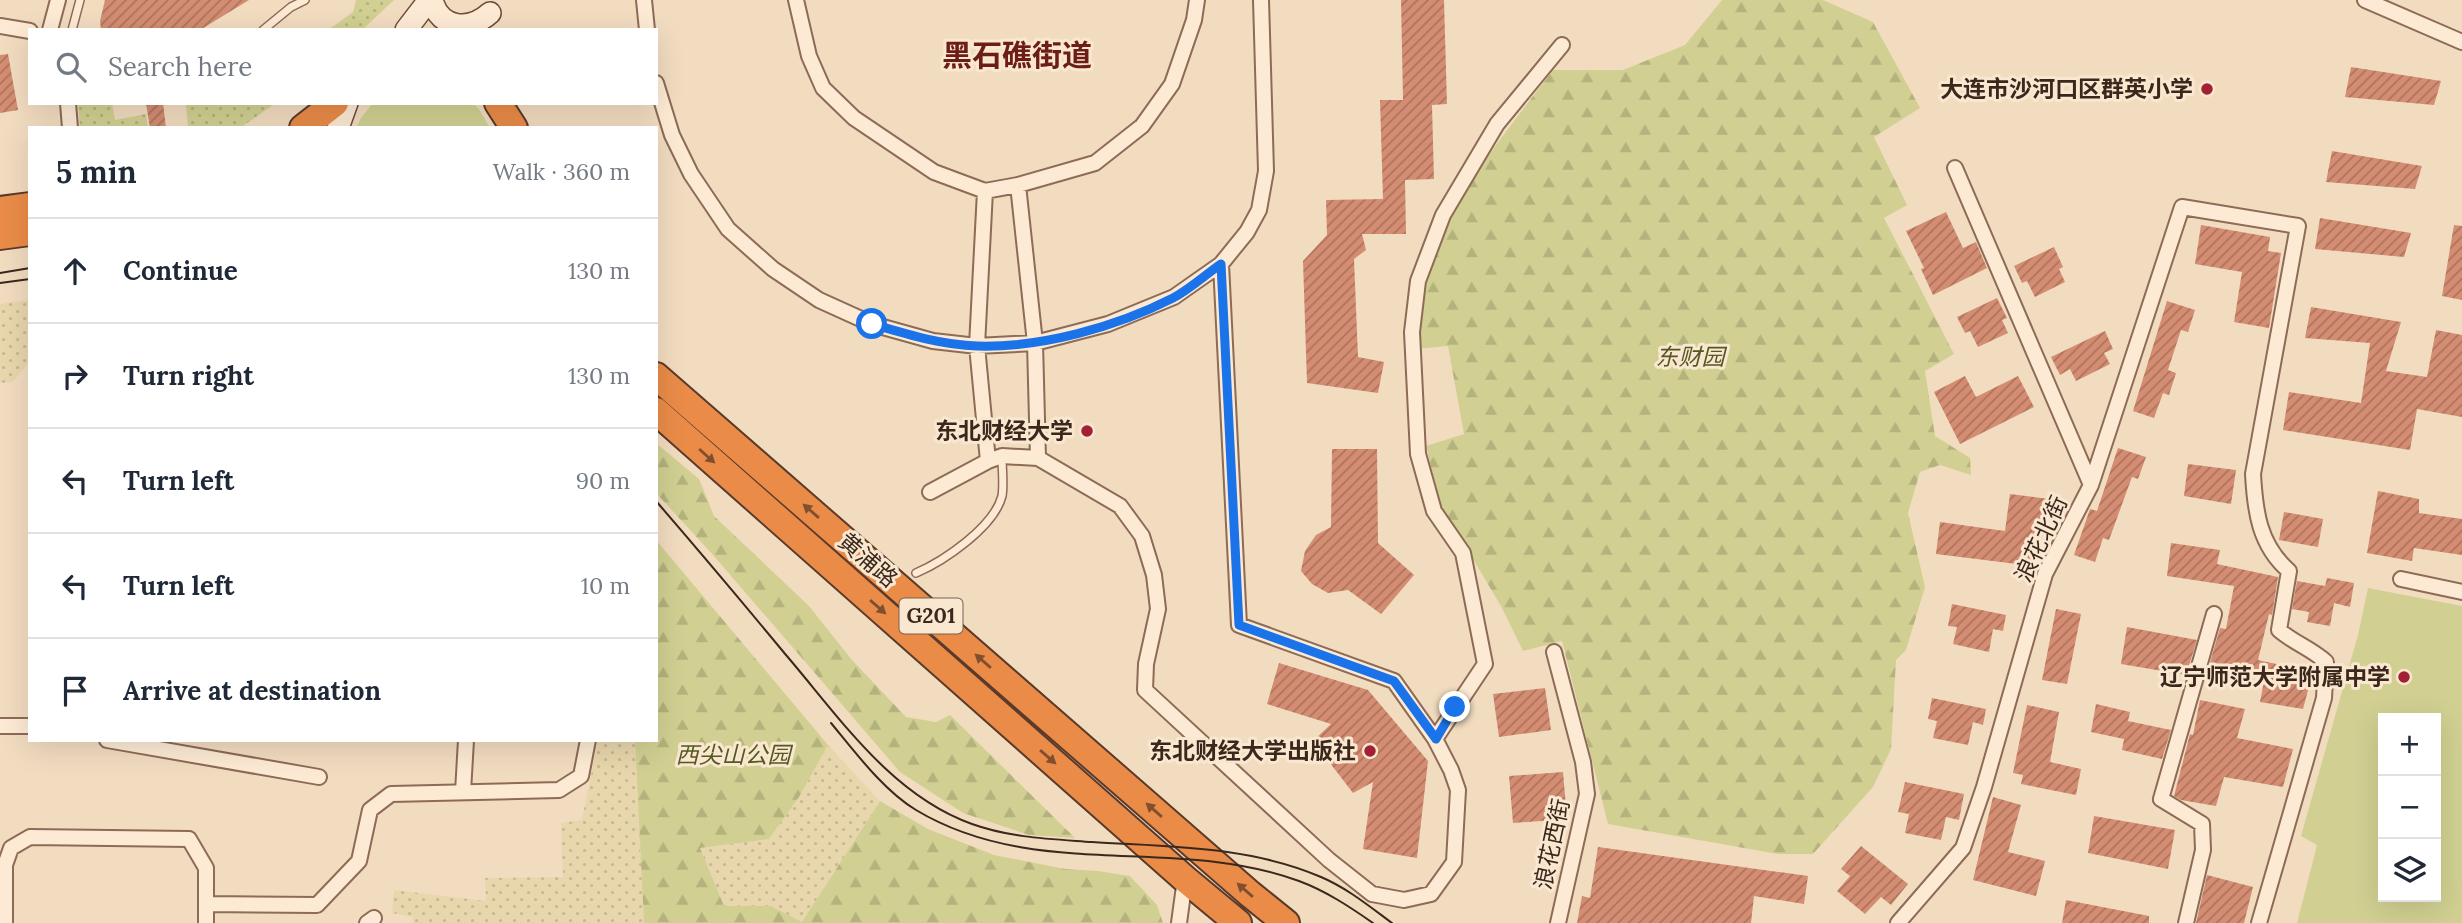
<!DOCTYPE html>
<html lang="en">
<head>
<meta charset="utf-8">
<style>
  :root { --surface:#fff; --page:#f6f6f7; --text:#1f2937; --muted:#747a83; --line:#e0e1e3 }
  body { margin:0; font-family:Lora,"Noto Sans SC",serif; background:var(--page); color:var(--text) }
  .controls { position:absolute; right:21px; bottom:21px; display:grid; overflow:hidden; border-radius:0px; box-shadow:0 7px 28px #0002 }
  .controls button { width:63px; height:63px; display:grid; place-items:center; padding:0; border:0; border-bottom:2px solid var(--line); background:var(--surface); color:var(--text); font:35px sans-serif }
  .stop { position:absolute; width:21px; height:21px; margin:-16px; border:5px solid #1a73e8; border-radius:50%; background:#fff }
  .stop.end { background:#1a73e8; border-color:#fff; box-shadow:0 2px 7px #0008 }
  .list { margin:0; padding:0; list-style:none }
  h2 { display:flex; justify-content:space-between; align-items:center; height:91px; margin:0; padding:0 28px; font-size:30px }
  h2 small { font-size:23px; font-weight:400; color:var(--muted) }
  .list li { display:grid; grid-template-columns:46px 1fr auto; gap:21px; align-items:center; box-sizing:border-box; height:105px; padding:0 28px; border-top:2px solid var(--line) }
  .list b { display:block; font-size:26px; white-space:nowrap }
  .list em { font-size:23px; font-style:normal; color:var(--muted) }
  .icon { flex:none; width:38px; height:38px; fill:none; stroke:currentColor; stroke-width:2; stroke-linecap:round; stroke-linejoin:round }
  .map { position:relative; flex:none; width:2462px; height:923px; overflow:hidden }
  .search { position:absolute; background:var(--surface); box-shadow:0 7px 28px #0002; left:28px; top:28px; width:630px; height:77px; display:flex; align-items:center; gap:18px; box-sizing:border-box; padding:0 24px; border-radius:0px; color:var(--muted); font-size:26px }
  .panel { position:absolute; background:var(--surface); box-shadow:0 7px 28px #0002; left:28px; top:126px; width:630px; height:616px; border-radius:0px }
  .map>svg:first-child { display:block }
</style>
</head>
<body>
<div class="map">
<svg width="2462" height="923" viewBox="0 0 2462 923">
  <defs>
    <pattern id="farmland-dots" width="8" height="8" patternUnits="userSpaceOnUse" patternTransform="scale(1.75)"><rect width="8" height="8" fill="#e8d6ac"/><path d="M2 2h.1M6 6h.1" fill="none" stroke="#c8b893" stroke-width="1.8" stroke-linecap="round"/></pattern>
    <pattern id="grass-dots" width="8" height="8" patternUnits="userSpaceOnUse" patternTransform="scale(1.75)"><rect width="8" height="8" fill="#d1d092"/><path d="M2 2h.1M6 6h.1" fill="none" stroke="#b4b37d" stroke-width="1.8" stroke-linecap="round"/></pattern>
    <pattern id="forest-firs" width="22" height="20" patternUnits="userSpaceOnUse" patternTransform="scale(1.75)"><rect width="22" height="20" fill="#d1d092"/><path d="M5 1l3.5 6h-7zM16 11l3.5 6h-7z" fill="#b4b37d"/></pattern>
    <pattern id="building-hatch" width="6" height="6" patternUnits="userSpaceOnUse" patternTransform="scale(1.75)"><rect width="6" height="6" fill="#d48d72"/><path d="M-1 1l2-2M0 6l6-6M5 7l2-2" fill="none" stroke="#ad735d"/></pattern>
  </defs>
  <rect width="100%" height="100%" fill="#f2dcc0"/>
  <path fill="url(#farmland-dots)" d="M 30,300 L 30,361 L 13,382 L 0,383 L 0,304 Z
    M 598,740 L 635,740 L 644,923 L 413,923 L 413,917 L 392,913 L 394,890 L 486,901 L 485,878 L 563,877 L 561,823 L 582,820 Z
    M 828,745 L 880,801 L 802,922 L 771,906 L 724,906 L 699,848 L 769,839 L 799,797 Z"/>
  <path fill="url(#grass-dots)" d="M 356,0 L 394,0 L 362,30 L 328,30 L 353,12 Z
    M 78,103 L 112,103 L 115,120 L 146,114 L 148,128 L 80,128 Z
    M 186,103 L 276,103 L 240,128 L 188,128 Z"/>
  <path fill="url(#forest-firs)" d="M 1722,0 L 1823,0 L 1873,22 L 1920,108 L 1874,137 L 1907,205 L 1884,218 L 1954,354 L 1925,371 L 1935,436 L 1970,458 L 1971,475 L 1940,465 L 1920,472 L 1908,513 L 1925,587 L 1906,650 L 1896,660 L 1891,749 L 1873,787 L 1813,854 L 1778,854 L 1608,824 L 1562,641 L 1523,651 L 1501,606 L 1440,504 L 1426,446 L 1464,434 L 1448,346 L 1416,349 C 1420,315 1424,281 1436,249 C 1463,182 1510,127 1553,70 L 1623,70 L 1685,45 Z
    M 656,443 L 699,479 L 714,516 L 809,606 L 852,660 L 906,717 L 936,722 L 950,715 L 1075,838 L 1029,835 L 963,813 L 900,772 L 713,555 L 656,493 Z
    M 656,540 L 828,745 L 799,797 L 769,839 L 700,848 L 724,906 L 771,906 L 802,922 L 880,801 L 928,829 L 994,855 L 1065,869 L 1098,871 L 1130,876 L 1157,905 L 1163,923 L 644,923 L 635,740 L 656,740 Z"/>
  <path fill="#d1d092" fill-rule="evenodd" d="M 373,103 L 472,103 L 479,109 L 490,128 L 356,128 L 361,118 Z
    M 2368,588 L 2462,606 L 2462,923 L 2297,923 L 2317,845 L 2301,836 L 2358,635 ZM 2436,718 L 2436,897 L 2383,897 L 2383,718 Z"/>
  <path fill="url(#building-hatch)" d="M 105,0 L 249,0 L 200,30 L 101,30 L 100,21 Z
    M 1401,0 L 1444,0 L 1447,104 L 1432,105 L 1434,179 L 1405,180 L 1406,234 L 1362,234 L 1366,250 L 1354,259 L 1358,357 L 1384,362 L 1378,393 L 1307,383 L 1303,261 L 1327,235 L 1326,200 L 1383,199 L 1380,100 L 1403,100 Z
    M 8,54 L 18,110 L 0,113 L 0,55 Z
    M 2351,67 L 2441,81 L 2434,105 L 2345,97 Z
    M 146,103 L 163,103 L 166,128 L 150,128 Z
    M 2332,151 L 2422,166 L 2415,189 L 2326,182 Z
    M 1946,212 L 1963,248 L 1976,242 L 1987,268 L 1933,295 L 1921,269 L 1924,268 L 1906,231 Z
    M 2320,218 L 2411,233 L 2404,257 L 2315,249 Z
    M 2201,225 L 2270,237 L 2268,251 L 2281,253 L 2269,328 L 2234,322 L 2242,272 L 2195,264 Z
    M 2454,225 L 2462,226 L 2462,300 L 2442,296 Z
    M 2054,247 L 2063,267 L 2059,269 L 2065,282 L 2035,297 L 2027,281 L 2022,283 L 2014,266 Z
    M 1997,298 L 2007,318 L 2002,320 L 2008,333 L 1978,347 L 1970,331 L 1965,333 L 1957,317 Z
    M 2167,301 L 2195,310 L 2188,332 L 2181,330 L 2168,370 L 2176,373 L 2169,395 L 2163,393 L 2154,418 L 2133,411 Z
    M 2311,307 L 2401,322 L 2386,371 L 2427,377 L 2436,330 L 2462,335 L 2462,417 L 2417,409 L 2410,450 L 2283,430 L 2289,392 L 2361,403 L 2370,343 L 2305,338 Z
    M 2105,331 L 2113,349 L 2104,353 L 2110,364 L 2076,381 L 2070,369 L 2060,375 L 2051,357 Z
    M 1965,376 L 1976,397 L 2018,376 L 2034,407 L 1960,444 L 1934,392 Z
    M 2118,448 L 2146,457 L 2138,479 L 2132,477 L 2109,540 L 2103,538 L 2095,562 L 2074,555 L 2090,509 L 2097,511 Z
    M 1332,449 L 1377,449 L 1378,543 L 1414,575 L 1381,614 L 1348,590 L 1328,593 L 1312,584 L 1301,571 L 1305,551 L 1316,535 L 1331,527 Z
    M 2188,464 L 2236,470 L 2231,504 L 2184,496 Z
    M 2378,491 L 2419,499 L 2419,513 L 2462,519 L 2462,555 L 2414,548 L 2412,561 L 2367,553 Z
    M 2010,494 L 2049,499 L 2046,524 L 2036,523 L 2031,560 L 2026,560 L 2025,565 L 1936,554 L 1940,522 L 2005,531 Z
    M 2284,512 L 2323,519 L 2318,547 L 2279,540 Z
    M 2171,543 L 2220,550 L 2217,564 L 2278,577 L 2272,615 L 2269,614 L 2258,660 L 2313,672 L 2303,709 L 2260,702 L 2265,676 L 2209,666 L 2220,628 L 2226,629 L 2234,586 L 2167,576 Z
    M 2327,578 L 2354,583 L 2350,607 L 2334,603 L 2330,626 L 2307,622 L 2309,612 L 2292,609 L 2297,581 L 2325,586 Z
    M 1952,604 L 2006,615 L 2003,631 L 1993,629 L 1989,652 L 1953,644 L 1957,627 L 1948,626 Z
    M 2056,609 L 2081,614 L 2067,684 L 2042,680 Z
    M 2127,627 L 2197,640 L 2186,675 L 2121,664 Z
    M 1279,663 L 1368,690 L 1428,761 L 1417,858 L 1363,849 L 1373,782 L 1353,793 L 1313,741 L 1331,724 L 1267,704 Z
    M 1545,688 L 1551,730 L 1499,737 L 1493,694 Z
    M 1932,698 L 1986,709 L 1983,725 L 1973,722 L 1968,745 L 1933,738 L 1937,721 L 1928,719 Z
    M 2200,700 L 2245,709 L 2237,738 L 2293,749 L 2283,787 L 2224,777 L 2216,806 L 2181,800 L 2174,796 L 2190,734 L 2193,735 Z
    M 2096,704 L 2130,712 L 2128,721 L 2171,730 L 2162,759 L 2122,750 L 2124,739 L 2091,732 Z
    M 2027,705 L 2059,712 L 2050,762 L 2081,769 L 2076,795 L 2021,784 L 2023,775 L 2013,773 Z
    M 1563,772 L 1567,819 L 1513,823 L 1509,776 Z
    M 1905,782 L 1964,794 L 1959,820 L 1946,817 L 1941,840 L 1905,833 L 1909,814 L 1898,812 Z
    M 1993,797 L 2021,805 L 2008,852 L 2045,861 L 2036,896 L 1973,880 Z
    M 2094,816 L 2175,830 L 2168,869 L 2088,853 Z
    M 1861,846 L 1908,884 L 1891,905 L 1881,897 L 1865,914 L 1837,891 L 1850,876 L 1841,869 Z
    M 1598,847 L 1808,876 L 1804,904 L 1754,896 L 1751,923 L 1577,923 L 1582,896 L 1590,898 Z
    M 2207,875 L 2253,887 L 2244,923 L 2196,923 Z
    M 2066,900 L 2149,916 L 2149,923 L 2062,923 Z"/>
  <g fill="none" stroke-linecap="round" stroke-linejoin="round">
    <defs>
      <path id="lane" d="M 72,30 L 80,0
        M 263,30 L 291,7 L 305,0
        M 916,573 C 944,561 994,527 1002,496 C 1004,484 1002,469 1002,457"/>
      <path id="street" d="M 644,0 L 647,30
        M 796,0 L 809,56 L 823,88 L 854,118 L 934,172 L 985,191 L 1018,185 L 1095,163 L 1142,126 L 1172,84 L 1194,20 L 1197,0
        M 2365,0 L 2462,42
        M 0,26 L 30,31
        M 50,30 L 58,0
        M 656,83 L 672,135 L 691,174 L 728,229 L 773,269 L 819,300 L 872,324 L 933,341 L 977,346 L 1035,343 L 1108,324 L 1174,297 L 1221,264 L 1247,232 L 1259,210 L 1266,171 L 1261,0
        M 68,103 L 70,128
        M 1018,185 L 1035,343 L 1038,458 L 1120,506 L 1142,536 L 1154,575 L 1158,609 L 1146,664 L 1145,690 L 1329,860 L 1372,894 L 1404,900 L 1431,894 L 1454,862 L 1458,790 L 1451,770 L 1435,739 L 1394,681 L 1239,625 L 1221,264
        M 988,461 L 1002,456 L 1038,458
        M 2091,485 L 2182,207 L 2298,226 L 2253,474 C 2255,511 2259,545 2289,571 L 2279,630 C 2294,643 2312,649 2326,662 L 2324,698 L 2259,923
        M 930,492 L 988,461 L 977,346 L 985,191
        M 2401,579 L 2462,592
        M 1554,652 L 1583,762 L 1587,794 L 1558,923
        M 0,726 L 30,726
        M 1435,739 L 1485,664 L 1463,553 L 1434,511 L 1418,454 L 1412,332 L 1418,281 L 1443,215 L 1497,124 L 1562,45
        M 107,740 L 319,777
        M 463,792 L 466,740
        M 206,904 L 317,905 L 359,861 L 370,810 L 391,794 L 559,790 L 581,776 L 588,740
        M 5,923 L 5,865 L 11,848 L 30,837 L 189,839 L 206,868 L 206,923
        M 367,923 L 374,918
        M 1179,923 L 1185,879
        M 1898,923 L 1963,848 L 1984,787 L 2045,574 L 2091,485 L 1955,168
        M 2186,923 L 2203,850 L 2202,824 L 2161,799 L 2214,614"/>
      <path id="secondary" d="M 432,0 C 440,30 470,31 490,13
        M 406,30 L 429,0
        M 338,128 L 347,103"/>
      <path id="highway" d="M 498,103 L 514,128
        M 303,128 L 335,103
        M 0,210 L 30,206
        M 0,236 L 30,232
        M 656,376 L 1250,894 L 1286,923
        M 656,411 L 1185,879 L 1238,923"/>
    </defs>
    <use href="#lane" stroke="#8d6b56" stroke-width="10"/>
    <use href="#street" stroke="#8d6b56" stroke-width="18"/>
    <use href="#secondary" stroke="#6f4d39" stroke-width="24"/>
    <use href="#highway" stroke="#5a3a2b" stroke-width="30"/>
    <use href="#lane" stroke="#fcead4" stroke-width="7"/>
    <use href="#street" stroke="#fcead4" stroke-width="14"/>
    <use href="#secondary" stroke="#fcead4" stroke-width="21"/>
    <use href="#highway" stroke="#ea8c48" stroke-width="26"/>
    <path stroke="#3b271c" stroke-width="2" d="M 0,273 L 30,268
      M 0,283 L 30,279
      M 656,501 C 700,552 743,603 786,655 C 840,718 891,795 972,824 C 1011,838 1051,839 1092,842 C 1168,847 1250,846 1321,877 C 1347,888 1369,906 1392,923
      M 831,723 C 855,752 884,791 916,810 C 1036,882 1175,835 1299,881 C 1326,891 1350,907 1373,923"/>
  </g>
  <defs><path id="oneway-solid" d="M-6-.8H1V-3.2L6.5 0L1 3.2V.8H-6Z" transform="scale(1.75)"/></defs>
  <g fill="#814f2e">
    <use href="#oneway-solid" transform="translate(707 456) rotate(42)"/>
    <use href="#oneway-solid" transform="translate(811 511) rotate(-139)"/>
    <use href="#oneway-solid" transform="translate(878 607) rotate(41)"/>
    <use href="#oneway-solid" transform="translate(983 661) rotate(-139)"/>
    <use href="#oneway-solid" transform="translate(1048 757) rotate(41)"/>
    <use href="#oneway-solid" transform="translate(1154 810) rotate(-139)"/>
    <use href="#oneway-solid" transform="translate(1245 890) rotate(-139)"/>
  </g>
  <g fill="none" stroke-linecap="round" stroke-linejoin="round">
    <path stroke="#1a73e8" stroke-width="9" d="M 872,324 C 906,334 941,345 977,346 C 1041,348 1116,327 1173,298 C 1190,289 1205,275 1221,264 L 1239,625 L 1394,681 L 1436,739 L 1455,707"/>
  </g>
  <g fill="#a22033" stroke="#f9e7d0" stroke-width="2.5">
    <circle cx="2207" cy="89" r="7"/>
    <circle cx="1087" cy="431" r="7"/>
    <circle cx="2404" cy="677" r="7"/>
    <circle cx="1370" cy="751" r="7"/>
  </g>
  <g text-anchor="middle" stroke-width="6" stroke-linejoin="round" paint-order="stroke">
    <rect fill="#f9e7d0" stroke="#746152" stroke-width="2" x="899.5" y="598.5" width="63" height="35" rx="5"/>
    <g font-size="21" font-weight="bold" fill="#3b271c">
      <text x="931" y="623">G201</text>
    </g>
    <g font-size="23" font-weight="bold" fill="#3b271c" stroke="#f9e7d0" text-anchor="end">
      <text x="2193" y="97">大连市沙河口区群英小学</text>
      <text x="1073" y="439">东北财经大学</text>
      <text x="2390" y="685">辽宁师范大学附属中学</text>
      <text x="1356" y="759">东北财经大学出版社</text>
    </g>
    <g font-size="23" font-style="italic" fill="#535920" stroke="#f9e7d0">
      <text x="1690" y="365">东财园</text>
      <text x="733" y="763">西尖山公园</text>
    </g>
    <g font-size="23" fill="#3b271c" stroke="#f9e7d0">
      <text transform="translate(2041 539) rotate(-65)" y="8">浪花北街</text>
      <text transform="translate(868 560) rotate(41)" y="8">黄浦路</text>
      <text transform="translate(1552 844) rotate(-78)" y="8">浪花西街</text>
    </g>
    <g font-size="30" font-weight="bold" fill="#6c1d17" stroke="#f9e7d0">
      <text x="1017" y="66">黑石礁街道</text>
    </g>
  </g>
</svg>
<div class="controls">
<button>+</button>
<button>−</button>
<button><svg class="icon" aria-label="layers" viewBox="0 0 24 24"><path d="M12 4l9 5-9 5-9-5zM3 14l9 5 9-5"/></svg></button>
</div>
<div class="stop" style="left:872px;top:324px"></div>
<div class="stop end" style="left:1455px;top:707px"></div>
<div class="search"><svg class="icon" aria-label="search" viewBox="0 0 24 24"><circle cx="10" cy="10" r="6"/><path d="M15 15l6 6"/></svg>Search here</div>
<section class="panel">
<h2>5 min<small>Walk · 360 m</small></h2>
<ul class="list">
<li><svg class="icon" aria-label="ahead" viewBox="0 0 24 24"><path d="M12 20V5M6 11l6-6 6 6"/></svg><div><b>Continue</b></div><em>130 m</em></li>
<li><svg class="icon" aria-label="right" viewBox="0 0 24 24"><path d="M7 20v-9h11M14 6l5 5-5 5"/></svg><div><b>Turn right</b></div><em>130 m</em></li>
<li><svg class="icon" aria-label="left" viewBox="0 0 24 24"><path d="M17 20v-9H6M10 6l-5 5 5 5"/></svg><div><b>Turn left</b></div><em>90 m</em></li>
<li><svg class="icon" aria-label="left" viewBox="0 0 24 24"><path d="M17 20v-9H6M10 6l-5 5 5 5"/></svg><div><b>Turn left</b></div><em>10 m</em></li>
<li><svg class="icon" aria-label="arrive" viewBox="0 0 24 24"><path d="M6 21V4h12l-3 4 3 4H6"/></svg><div><b>Arrive at destination</b></div></li>
</ul>
</section>
</div>
</body>
</html>
